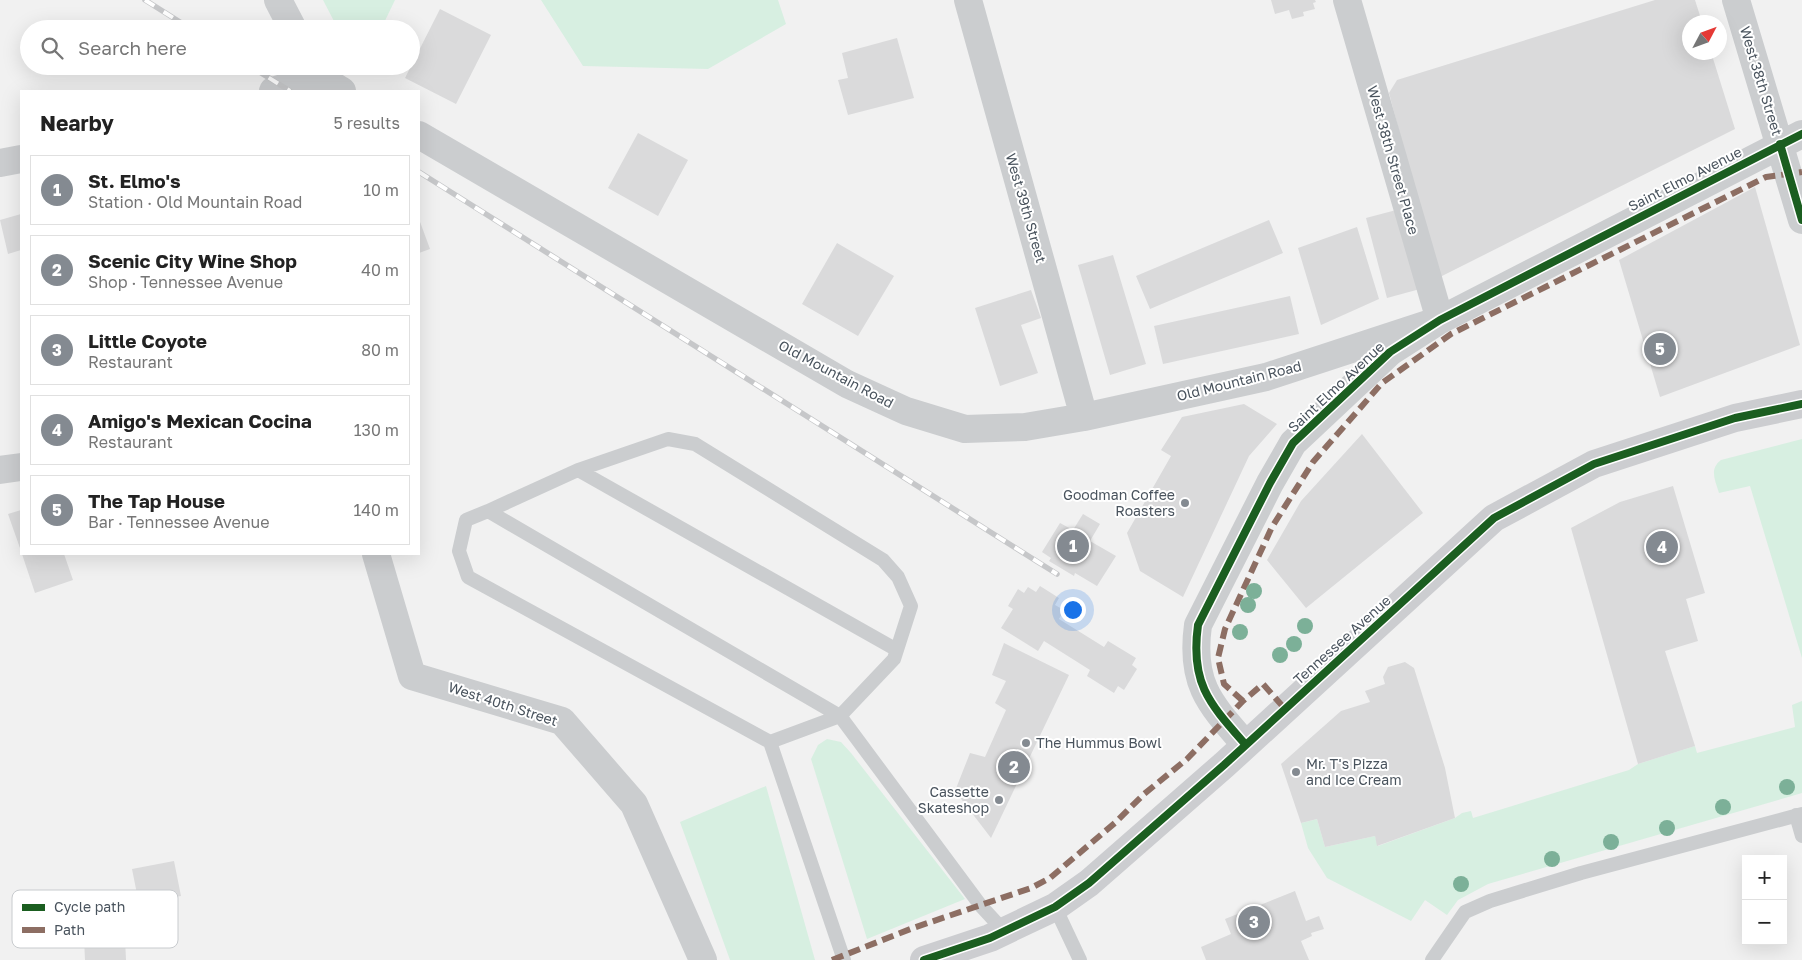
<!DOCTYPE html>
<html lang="en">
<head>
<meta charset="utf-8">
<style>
  :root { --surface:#fff; --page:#f2f2f2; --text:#222; --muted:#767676; --line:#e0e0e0; --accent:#848a91 }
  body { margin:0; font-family:"Golos Text",sans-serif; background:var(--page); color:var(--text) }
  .controls { position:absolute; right:15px; bottom:15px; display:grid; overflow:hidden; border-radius:0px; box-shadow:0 5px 20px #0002 }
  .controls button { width:45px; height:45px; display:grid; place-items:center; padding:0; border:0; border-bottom:1px solid var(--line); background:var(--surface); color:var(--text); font:25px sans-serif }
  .compass { position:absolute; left:1682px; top:15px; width:45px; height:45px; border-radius:50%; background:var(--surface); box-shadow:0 5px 20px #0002; rotate:49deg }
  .you { position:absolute; left:1072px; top:609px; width:18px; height:18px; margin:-12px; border:4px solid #fff; border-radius:50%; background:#1a73e8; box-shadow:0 0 0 8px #1a73e833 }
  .badge { display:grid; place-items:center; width:32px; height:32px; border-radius:50%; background:var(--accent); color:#fff; font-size:16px; font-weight:700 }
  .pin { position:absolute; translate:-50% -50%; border:2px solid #fff; box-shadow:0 1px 5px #0006 }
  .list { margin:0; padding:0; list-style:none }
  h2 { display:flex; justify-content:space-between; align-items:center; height:65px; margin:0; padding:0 20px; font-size:21px }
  h2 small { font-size:16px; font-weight:400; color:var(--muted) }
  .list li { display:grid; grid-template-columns:32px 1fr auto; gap:15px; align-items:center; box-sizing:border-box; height:70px; margin:0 10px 10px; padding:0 10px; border:1px solid var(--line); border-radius:0px }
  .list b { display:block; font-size:19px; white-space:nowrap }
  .list p { margin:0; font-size:16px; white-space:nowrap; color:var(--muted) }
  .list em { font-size:16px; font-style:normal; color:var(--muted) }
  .icon { flex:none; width:28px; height:28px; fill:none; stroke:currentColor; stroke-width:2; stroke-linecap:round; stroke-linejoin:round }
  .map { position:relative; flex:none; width:1802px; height:960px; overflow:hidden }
  .search { position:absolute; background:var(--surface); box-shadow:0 5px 20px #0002; left:20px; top:20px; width:400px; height:55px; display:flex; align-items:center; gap:12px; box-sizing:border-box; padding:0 18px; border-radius:28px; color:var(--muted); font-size:19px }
  .panel { position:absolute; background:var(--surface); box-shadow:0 5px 20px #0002; left:20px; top:90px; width:400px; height:465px; border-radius:0px }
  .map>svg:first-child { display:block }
</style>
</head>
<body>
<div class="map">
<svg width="1802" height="960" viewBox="0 0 1802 960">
  <rect width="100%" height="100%" fill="#f1f1f1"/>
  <path fill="#d7efe1" d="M 323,0 L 395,0 L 381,29 L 352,29 L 336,25 Z
    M 541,0 L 778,0 L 786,24 L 708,69 L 583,66 Z
    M 1802,439 L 1802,658 L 1750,486 L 1719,493 C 1715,480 1709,469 1721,460 Z
    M 1802,701 L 1802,793 L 1488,884 L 1458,900 L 1447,915 L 1425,900 L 1411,921 L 1327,878 L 1308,848 L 1301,823 L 1317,819 L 1325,847 L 1375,836 L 1378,846 L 1455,818 L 1462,813 L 1471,811 L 1473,818 L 1629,770 L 1638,764 L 1695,746 L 1697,753 L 1795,727 L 1792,705 Z
    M 827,739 L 841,742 L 851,753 L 965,899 L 867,939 L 811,759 L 818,745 Z
    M 766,786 L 815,960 L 730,960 L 680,822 Z"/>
  <path fill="#dadadb" d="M 1271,0 L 1315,0 L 1316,2 L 1313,3 L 1315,9 L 1303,12 L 1304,16 L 1292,19 L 1289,10 L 1275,14 Z
    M 1655,0 L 1695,0 L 1702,22 L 1690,22 L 1690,52 L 1711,52 L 1735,129 L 1438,278 L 1389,93 L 1397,80 Z
    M 440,9 L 491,35 L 456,104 L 405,78 Z
    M 897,38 L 914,98 L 848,115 L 838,80 L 848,78 L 842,53 Z
    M 638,133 L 688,160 L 658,216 L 608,188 Z
    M 1755,187 L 1800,345 L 1660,397 L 1619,260 Z
    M 1400,209 L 1420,289 L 1387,298 L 1366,218 Z
    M 21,214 L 21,250 L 8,254 L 0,220 Z
    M 419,219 L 430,249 L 419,253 Z
    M 1269,220 L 1283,253 L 1150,309 L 1136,276 Z
    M 1357,227 L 1379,299 L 1321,325 L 1298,248 Z
    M 837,243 L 894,276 L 858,336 L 802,304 Z
    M 1113,255 L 1146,364 L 1110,375 L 1078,265 Z
    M 1031,290 L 1041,318 L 1021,325 L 1038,373 L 1000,386 L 975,308 Z
    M 1290,296 L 1299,334 L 1163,364 L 1154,326 Z
    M 1244,404 L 1277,424 L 1249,456 L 1183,597 L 1140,571 L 1127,533 L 1171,456 L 1161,450 L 1182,417 Z
    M 1362,434 L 1423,513 L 1306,608 L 1267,560 L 1301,501 Z
    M 1673,486 L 1705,593 L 1686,599 L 1698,641 L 1665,651 L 1695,746 L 1638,764 L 1571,528 L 1620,502 Z
    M 21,510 L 21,551 L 8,514 Z
    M 1083,514 L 1100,524 L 1090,541 L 1116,556 L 1097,586 L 1075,573 L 1074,576 L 1049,561 L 1051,558 L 1042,552 L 1060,523 L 1073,530 Z
    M 22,554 L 64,554 L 73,580 L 35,593 Z
    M 1040,586 L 1059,598 L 1055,605 L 1064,610 L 1059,619 L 1104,647 L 1108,641 L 1136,658 L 1132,665 L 1137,669 L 1124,690 L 1118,686 L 1114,693 L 1087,676 L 1090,670 L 1044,641 L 1038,651 L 1001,628 L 1013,609 L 1008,606 L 1018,589 L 1024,593 L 1028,587 L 1036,592 Z
    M 1004,643 L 1069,675 L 991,838 L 955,791 L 970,753 L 985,757 L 1006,710 L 995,703 L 1006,681 L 992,675 Z
    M 1405,662 L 1414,668 L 1445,768 L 1455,818 L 1377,846 L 1375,836 L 1325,847 L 1317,819 L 1301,823 L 1281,764 L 1341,711 L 1370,702 L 1365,691 L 1385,684 L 1383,677 L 1388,667 Z
    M 174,861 L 181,896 L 139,904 L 132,869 Z
    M 1295,891 L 1306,921 L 1319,916 L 1324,929 L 1311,933 L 1312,936 L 1301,941 L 1309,960 L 1206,960 L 1201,947 L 1231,934 L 1225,919 Z
    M 124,916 L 126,960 L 85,960 L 83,917 Z"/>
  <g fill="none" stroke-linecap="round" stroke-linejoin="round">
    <path stroke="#cbcdcf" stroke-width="14" d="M 578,470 L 897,650
      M 488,511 L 578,470 L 668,439 L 695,444 L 883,560 L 898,577 L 911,606 L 894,659 L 840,716 L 770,742
      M 1796,815 L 1802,836
      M 1055,907 L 1080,960
      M 844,960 L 770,742 L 468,577 L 459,551 L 466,520 L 488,511 L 840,716 L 981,906 L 1004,931
      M 1432,960 L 1465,912 L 1490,901 L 1581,873 L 1802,814"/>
    <path stroke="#cbcdcf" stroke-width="28" d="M 278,0 L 293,29
      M 968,0 L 1084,417
      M 1736,0 L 1802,220
      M 273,91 L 319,77 L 342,91
      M 419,135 L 847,384 L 906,411 L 965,429 L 1025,427 L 1084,417 L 1266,377 L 1440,320 L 1347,0
      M 0,163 L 21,159
      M 0,470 L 21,467
      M 376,554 L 412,676 L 562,721 L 634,804 L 703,960
      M 1245,744 C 1209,703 1190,683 1198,625 L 1270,483 L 1293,443 L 1390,352 L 1440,320 L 1802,134"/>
    <path stroke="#cccdd0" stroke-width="28" d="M 924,960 L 990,938 L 1055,907 L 1089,883 L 1224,765 L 1494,518 L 1594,464 L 1735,418 L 1802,404"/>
    <defs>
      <path id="rail" d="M 145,0 L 191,29
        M 250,66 L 290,91
        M 419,172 L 1057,574"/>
    </defs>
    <use href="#rail" stroke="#c6c7c9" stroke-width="5.5"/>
    <use href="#rail" stroke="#fff" stroke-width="4" stroke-dasharray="11" stroke-linecap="butt"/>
    <path stroke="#8d6e63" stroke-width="6" stroke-dasharray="12 6" stroke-linecap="butt" d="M 1243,701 L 1224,684 L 1218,658 L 1225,629 L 1272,527 L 1313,462 L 1382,383 L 1451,334 L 1766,177 L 1802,172
      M 832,960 L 913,928 L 1031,888 L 1050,878 L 1116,822 L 1144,794 L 1187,759 L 1243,701 L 1263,684 L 1285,709"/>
    <defs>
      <path id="cycleway" d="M 1780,144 L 1802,220
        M 1245,744 C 1209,703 1190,683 1198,625 L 1270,483 L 1293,443 L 1390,352 L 1440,320 L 1802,134
        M 924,960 L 990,938 L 1055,907 L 1089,883 L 1224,765 L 1494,518 L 1594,464 L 1735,418 L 1802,404"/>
    </defs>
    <use href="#cycleway" stroke="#fff" stroke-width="11"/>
    <use href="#cycleway" stroke="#1b5e20" stroke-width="8"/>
  </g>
  <g fill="#7cb098">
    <circle cx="1254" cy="591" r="8"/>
    <circle cx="1248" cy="605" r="8"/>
    <circle cx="1305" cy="626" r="8"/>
    <circle cx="1240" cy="632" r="8"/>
    <circle cx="1294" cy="644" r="8"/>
    <circle cx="1280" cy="655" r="8"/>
    <circle cx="1787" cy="787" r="8"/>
    <circle cx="1723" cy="807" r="8"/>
    <circle cx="1667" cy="828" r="8"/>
    <circle cx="1611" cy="842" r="8"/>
    <circle cx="1552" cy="859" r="8"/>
    <circle cx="1461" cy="884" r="8"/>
  </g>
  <g fill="#848a91" stroke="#fff" stroke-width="2">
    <circle cx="1185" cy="503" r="5"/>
    <circle cx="1026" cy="743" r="5"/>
    <circle cx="1296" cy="772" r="5"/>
    <circle cx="999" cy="800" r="5"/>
  </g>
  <g text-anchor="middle" stroke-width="4" stroke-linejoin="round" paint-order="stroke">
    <g font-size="14" fill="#49535d" stroke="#fff">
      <text transform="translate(1761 81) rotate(73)" y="5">West 38th Street</text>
      <text transform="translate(1393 160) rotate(74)" y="5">West 38th Street Place</text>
      <text transform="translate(1685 179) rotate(-27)" y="5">Saint Elmo Avenue</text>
      <text transform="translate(1026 208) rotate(74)" y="5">West 39th Street</text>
      <text transform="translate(836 374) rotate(28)" y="5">Old Mountain Road</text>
      <text transform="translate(1239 381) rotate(-14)" y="5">Old Mountain Road</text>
      <text transform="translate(1336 387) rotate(-43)" y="5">Saint Elmo Avenue</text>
      <text transform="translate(1342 640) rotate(-42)" y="5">Tennessee Avenue</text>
      <text transform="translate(503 704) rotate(18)" y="5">West 40th Street</text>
    </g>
    <g font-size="14" fill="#49535d" stroke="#fff" text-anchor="end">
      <text x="1175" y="500">Goodman Coffee<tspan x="1175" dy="16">Roasters</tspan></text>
      <text x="1036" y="748" text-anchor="start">The Hummus Bowl</text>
      <text x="1306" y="769" text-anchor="start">Mr. T's Pizza<tspan x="1306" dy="16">and Ice Cream</tspan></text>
      <text x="989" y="797">Cassette<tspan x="989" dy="16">Skateshop</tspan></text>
    </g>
  </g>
  <rect x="12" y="890" width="166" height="58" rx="8" fill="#fff" stroke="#c8cbce" stroke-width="1"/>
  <rect x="22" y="904" width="23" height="7" fill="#1b5e20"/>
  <rect x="22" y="927" width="23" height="6" fill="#8d6e63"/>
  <g font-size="14" fill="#49535d">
    <text x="54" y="912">Cycle path</text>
    <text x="54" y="935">Path</text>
  </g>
</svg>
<div class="controls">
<button>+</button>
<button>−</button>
</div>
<svg class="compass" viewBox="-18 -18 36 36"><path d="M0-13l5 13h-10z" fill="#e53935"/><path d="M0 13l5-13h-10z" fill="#767676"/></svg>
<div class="you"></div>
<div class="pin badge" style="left:1073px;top:546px">1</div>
<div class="pin badge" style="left:1014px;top:767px">2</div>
<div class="pin badge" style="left:1254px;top:922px">3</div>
<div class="pin badge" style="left:1662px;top:547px">4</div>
<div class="pin badge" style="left:1660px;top:349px">5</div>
<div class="search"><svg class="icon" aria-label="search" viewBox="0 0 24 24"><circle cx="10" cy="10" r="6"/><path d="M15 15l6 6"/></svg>Search here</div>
<section class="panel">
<h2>Nearby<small>5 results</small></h2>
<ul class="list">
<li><span class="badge">1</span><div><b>St. Elmo's</b><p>Station · Old Mountain Road</p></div><em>10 m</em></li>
<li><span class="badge">2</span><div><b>Scenic City Wine Shop</b><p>Shop · Tennessee Avenue</p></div><em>40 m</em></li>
<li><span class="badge">3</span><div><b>Little Coyote</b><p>Restaurant</p></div><em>80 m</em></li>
<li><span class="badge">4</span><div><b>Amigo's Mexican Cocina</b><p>Restaurant</p></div><em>130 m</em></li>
<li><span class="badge">5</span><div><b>The Tap House</b><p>Bar · Tennessee Avenue</p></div><em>140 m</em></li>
</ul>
</section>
</div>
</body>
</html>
